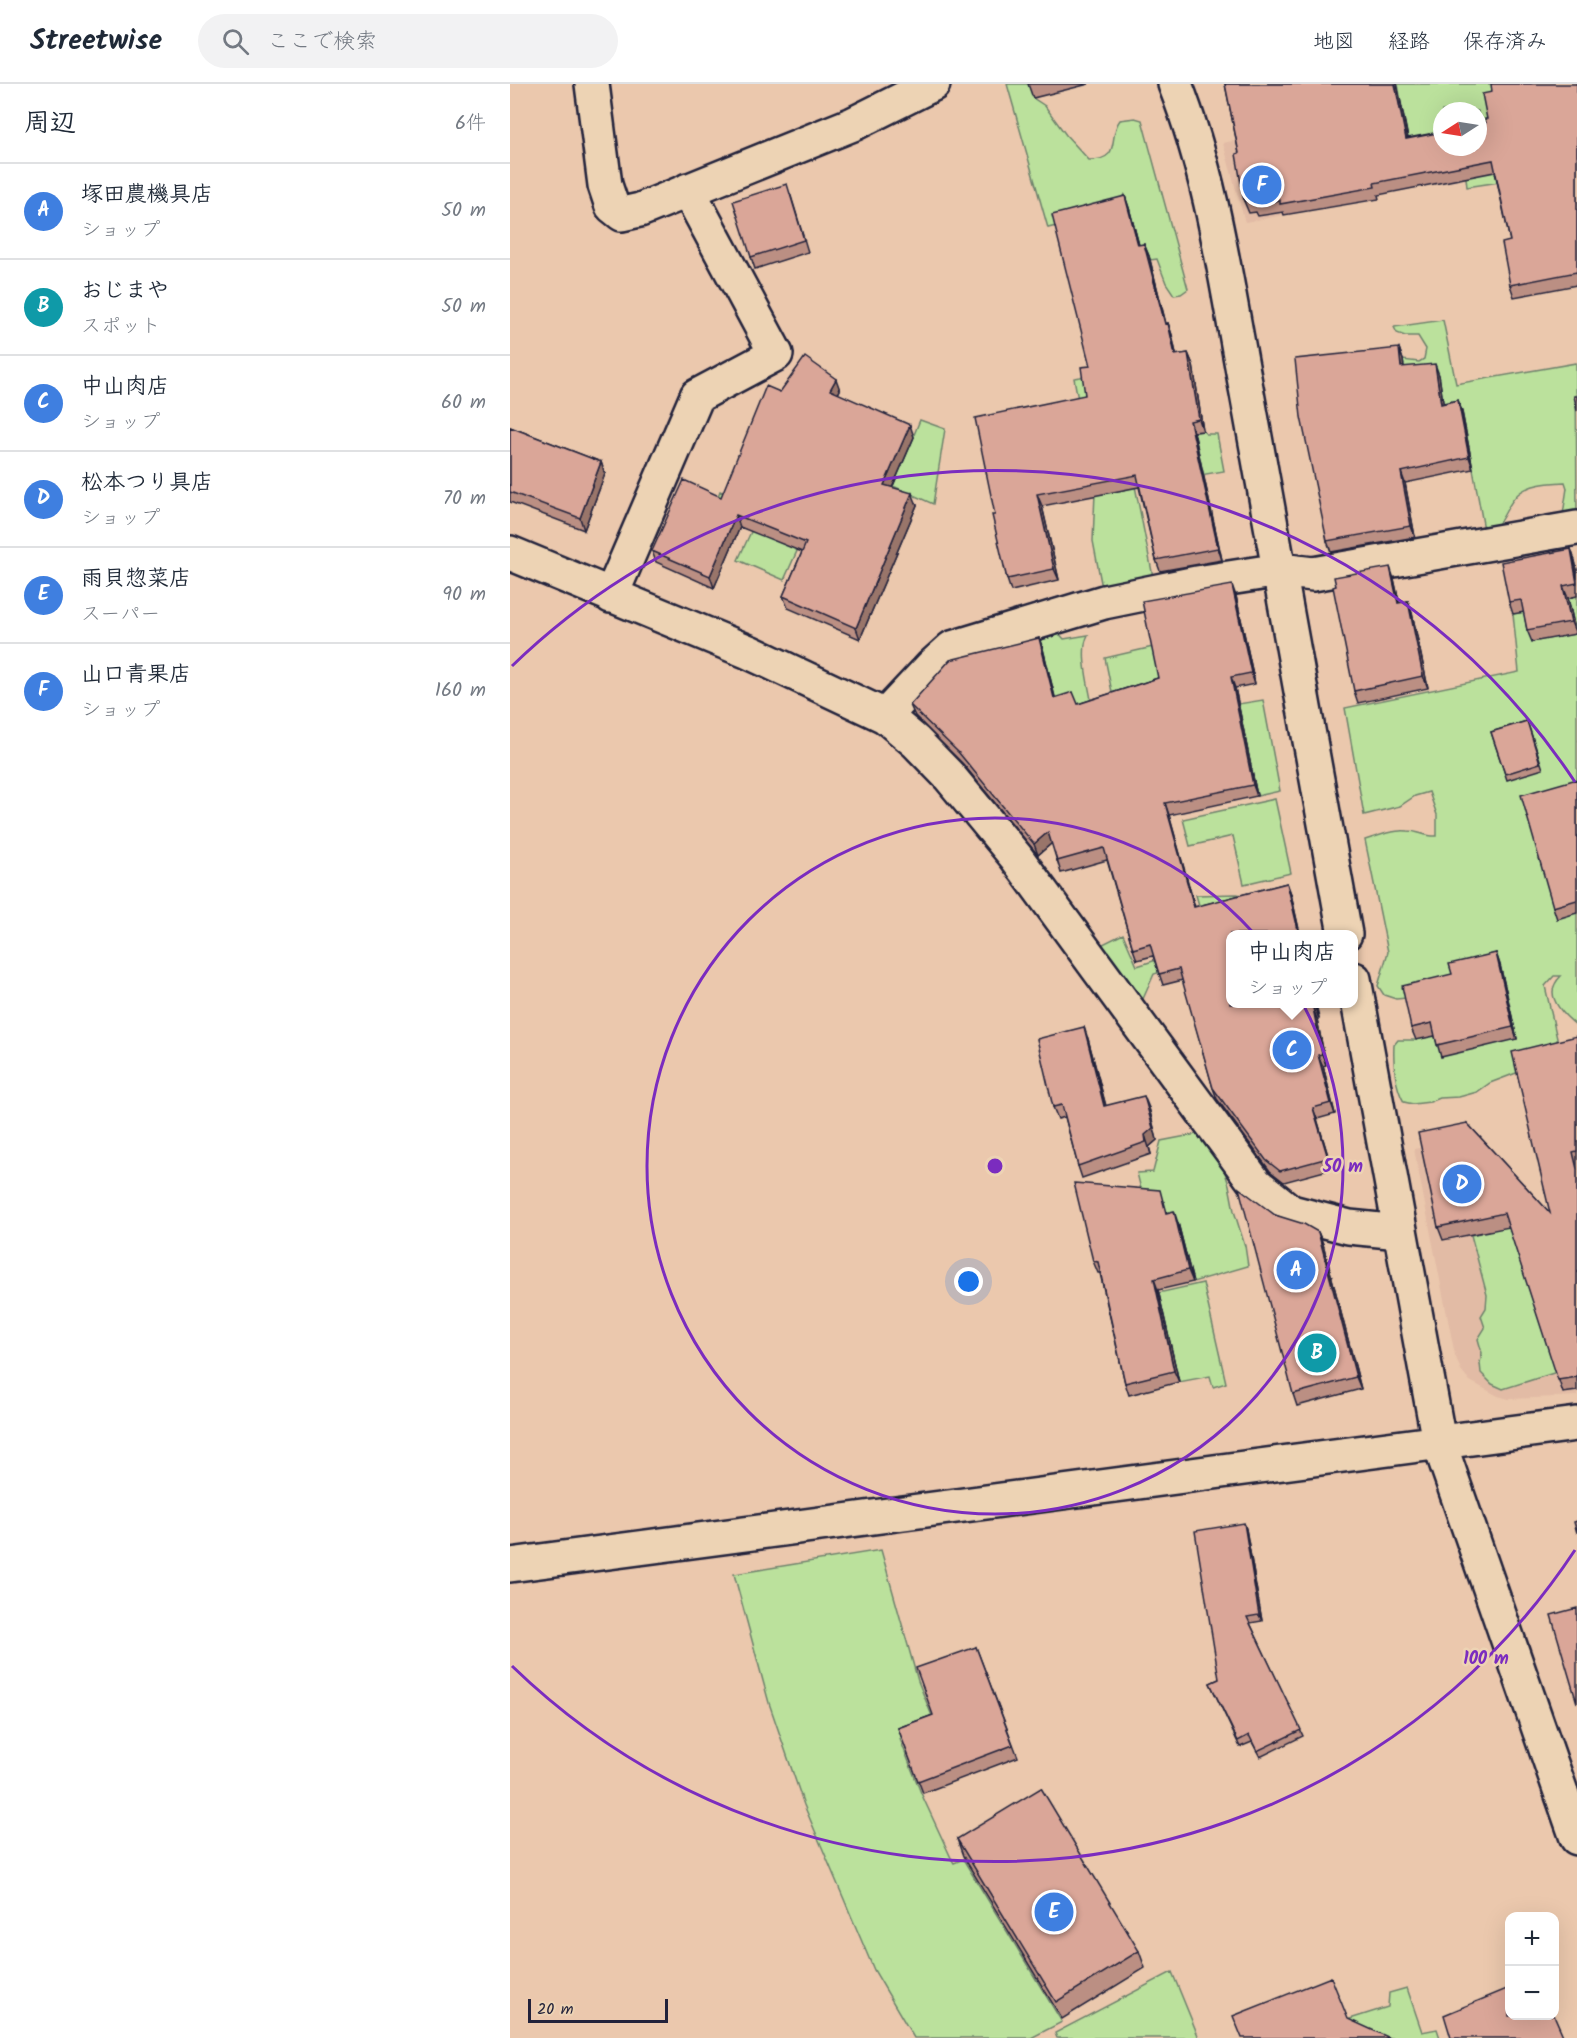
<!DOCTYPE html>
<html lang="ja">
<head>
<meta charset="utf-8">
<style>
  :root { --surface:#fff; --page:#f2f2f3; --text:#1f2937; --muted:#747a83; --line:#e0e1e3; --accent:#0f766e }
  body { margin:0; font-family:Kalam,"Klee One",sans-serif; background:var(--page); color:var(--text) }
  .controls { position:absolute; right:18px; bottom:18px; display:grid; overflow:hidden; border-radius:12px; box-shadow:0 6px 24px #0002 }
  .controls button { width:54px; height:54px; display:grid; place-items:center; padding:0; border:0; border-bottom:2px solid var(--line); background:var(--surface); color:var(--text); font:30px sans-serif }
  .compass { position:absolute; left:923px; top:18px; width:54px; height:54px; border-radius:50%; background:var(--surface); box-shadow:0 6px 24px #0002; rotate:258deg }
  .scale { position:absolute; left:18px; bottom:15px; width:140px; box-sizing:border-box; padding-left:6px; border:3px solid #22223b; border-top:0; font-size:16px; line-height:21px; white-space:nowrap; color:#22223b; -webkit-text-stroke:4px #edd3b4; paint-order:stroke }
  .you { position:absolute; left:459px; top:1198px; width:21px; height:21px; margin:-15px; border:4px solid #fff; border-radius:50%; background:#1a73e8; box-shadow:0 0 0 9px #1a73e833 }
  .badge { display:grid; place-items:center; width:39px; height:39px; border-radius:50%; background:var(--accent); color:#fff; font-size:20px; font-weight:700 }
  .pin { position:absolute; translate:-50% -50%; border:3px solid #fff; box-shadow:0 2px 6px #0006 }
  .popup { position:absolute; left:716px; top:846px; width:132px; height:78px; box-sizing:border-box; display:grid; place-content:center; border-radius:12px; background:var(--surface); filter:drop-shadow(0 2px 4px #0005); font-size:20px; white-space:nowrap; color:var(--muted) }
  .popup b { font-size:22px; color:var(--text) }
  .popup::after { content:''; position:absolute; left:50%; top:100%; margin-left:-12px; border:12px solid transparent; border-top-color:var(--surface) }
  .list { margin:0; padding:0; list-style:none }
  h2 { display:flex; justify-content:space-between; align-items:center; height:78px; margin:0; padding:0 24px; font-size:26px }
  h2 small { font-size:20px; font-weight:400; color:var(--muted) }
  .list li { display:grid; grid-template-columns:39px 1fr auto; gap:18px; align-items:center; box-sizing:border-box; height:96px; padding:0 24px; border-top:2px solid var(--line) }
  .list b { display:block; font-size:22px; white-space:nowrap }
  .list p { margin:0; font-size:20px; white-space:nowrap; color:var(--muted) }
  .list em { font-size:20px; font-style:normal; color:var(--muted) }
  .icon { flex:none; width:33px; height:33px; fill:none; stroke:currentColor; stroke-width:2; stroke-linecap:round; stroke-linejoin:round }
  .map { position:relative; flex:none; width:1067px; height:1954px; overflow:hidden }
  header { display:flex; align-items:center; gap:36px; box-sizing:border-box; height:84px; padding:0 30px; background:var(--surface); border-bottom:2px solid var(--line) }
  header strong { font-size:28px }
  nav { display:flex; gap:33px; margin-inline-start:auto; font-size:21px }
  .search { width:420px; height:54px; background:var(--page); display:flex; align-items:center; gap:15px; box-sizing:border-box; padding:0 21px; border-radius:33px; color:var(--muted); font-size:22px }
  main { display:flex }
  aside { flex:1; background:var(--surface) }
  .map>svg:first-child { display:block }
</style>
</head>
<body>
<header>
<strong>Streetwise</strong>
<div class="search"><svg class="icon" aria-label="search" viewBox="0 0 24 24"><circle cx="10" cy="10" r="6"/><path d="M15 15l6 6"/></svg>ここで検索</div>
<nav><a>地図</a><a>経路</a><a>保存済み</a></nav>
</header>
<main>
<aside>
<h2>周辺<small>6件</small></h2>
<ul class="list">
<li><span class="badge" style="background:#3f7fe0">A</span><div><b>塚田農機具店</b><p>ショップ</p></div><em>50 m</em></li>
<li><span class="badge" style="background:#0f9aa8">B</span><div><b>おじまや</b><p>スポット</p></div><em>50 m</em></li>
<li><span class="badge" style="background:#3f7fe0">C</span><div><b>中山肉店</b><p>ショップ</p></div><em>60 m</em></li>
<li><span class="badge" style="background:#3f7fe0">D</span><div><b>松本つり具店</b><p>ショップ</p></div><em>70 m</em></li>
<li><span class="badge" style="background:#3f7fe0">E</span><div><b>雨貝惣菜店</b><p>スーパー</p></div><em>90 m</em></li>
<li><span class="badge" style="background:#3f7fe0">F</span><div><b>山口青果店</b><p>ショップ</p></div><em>160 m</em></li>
</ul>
</aside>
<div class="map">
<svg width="1067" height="1954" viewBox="0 0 1067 1954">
  <rect width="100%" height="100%" fill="#ebc8ad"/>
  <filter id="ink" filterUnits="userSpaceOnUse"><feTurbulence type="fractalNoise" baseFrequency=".0167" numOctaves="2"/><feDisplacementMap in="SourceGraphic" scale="12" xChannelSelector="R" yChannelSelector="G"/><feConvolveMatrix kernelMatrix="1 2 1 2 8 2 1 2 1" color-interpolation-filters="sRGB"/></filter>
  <g filter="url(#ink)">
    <path fill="#e2bba5" d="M 760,49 L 774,131 L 735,138 L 713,59 Z
      M 962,1053 L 1067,1174 L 1067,1312 L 999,1315 L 988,1312 L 960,1297 L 951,1286 L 945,1271 L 904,1065 Z"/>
    <path fill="#bbe19c" stroke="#6e826c" stroke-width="1.5" d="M 497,0 L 520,0 L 523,14 L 535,22 L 556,51 L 579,76 C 613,76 597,53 610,36 L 625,34 L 632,36 L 678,205 L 671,210 L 664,211 L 656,199 L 647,175 L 640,176 L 639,172 L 632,173 L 619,124 L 538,144 Z
      M 888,0 L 983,0 L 989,98 L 957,103 L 956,94 L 968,63 L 968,27 L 932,27 L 932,60 L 860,55 L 896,48 Z
      M 933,236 L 946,300 L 1066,279 L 1067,437 L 1052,437 L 1057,404 L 1055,398 C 1039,399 1021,399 1008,410 C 994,423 995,440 975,451 L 963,385 L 900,334 L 893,276 L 909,278 L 914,275 L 916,265 L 908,252 L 895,252 L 887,249 L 884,243 Z
      M 613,286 L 626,358 L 693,347 L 696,350 L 707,350 L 714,387 L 625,402 L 644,498 L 593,509 L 583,457 L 585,409 L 564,294 Z
      M 410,336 L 435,345 L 423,420 L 383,402 Z
      M 210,407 L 296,447 L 274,496 L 228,476 L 246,437 L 205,420 Z
      M 1067,512 L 1067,942 C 1056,933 1037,915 1045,900 C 1047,896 1049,894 1051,892 L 1044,892 L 1035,902 L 1051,972 L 980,999 L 967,1008 L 949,1013 L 930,1014 L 920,1018 L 903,1020 L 894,1018 C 885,1003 883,979 884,961 L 888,956 L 906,956 L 926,951 L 1007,955 L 996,905 L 886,915 L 874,911 L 868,902 L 878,868 L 855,756 C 868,752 884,745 898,747 C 908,747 916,753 927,752 L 927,731 L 919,708 L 905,712 L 890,722 L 854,731 L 835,624 L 1009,588 L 1003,530 L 1016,528 L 1022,558 L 1065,550 L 1058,514 Z
      M 546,546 L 554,555 L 578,551 C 569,567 579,603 582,621 L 572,631 L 567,619 L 522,634 L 524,553 Z
      M 643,563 L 658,634 L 604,618 L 595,574 Z
      M 753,616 L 770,707 L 747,712 L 728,620 Z
      M 765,715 L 781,789 L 734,800 L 723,752 L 680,762 L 673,735 Z
      M 727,810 L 741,813 L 720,850 L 720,867 L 644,890 L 633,915 L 626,917 L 591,861 L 613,850 L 627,882 L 692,862 L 696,845 L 686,811 Z
      M 697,1048 L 711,1076 L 719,1101 L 724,1127 L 735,1162 L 738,1182 L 683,1198 L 641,1146 L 627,1089 L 643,1088 L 651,1057 Z
      M 997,1127 L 1047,1288 L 993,1305 L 982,1300 L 971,1289 L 970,1279 L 972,1269 L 968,1255 L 975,1244 L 971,1232 L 976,1224 L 977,1211 L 961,1151 L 970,1149 Z
      M 693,1199 L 716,1299 L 703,1303 L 700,1292 L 669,1298 L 648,1209 Z
      M 371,1466 L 408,1597 L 426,1642 L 390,1655 L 411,1709 L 442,1776 L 444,1779 L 453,1775 L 552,1938 L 521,1954 L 404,1954 L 364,1886 L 294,1721 L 259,1619 L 224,1490 Z
      M 662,1888 L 689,1954 L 547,1954 L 545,1949 Z
      M 897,1904 L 912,1948 L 927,1945 L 930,1954 L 848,1954 L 840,1935 L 878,1923 L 879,1909 Z"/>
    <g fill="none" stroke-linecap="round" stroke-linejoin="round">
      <defs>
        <path id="minor" d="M 82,0 L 95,101 L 102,122 L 112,130 L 130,126 L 343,40 L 423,0
          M 665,0 C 704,99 717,206 737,309 C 771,490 803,670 835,850
          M 0,469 L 239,568 L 375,632 L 406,658 L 439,692 L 506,773 L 746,1100 L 781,1128 L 839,1143 L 890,1148
          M 101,512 L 187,312 L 266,270 L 178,106
          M 375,632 L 422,582 L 442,564 L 594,518 L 687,499 L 770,486 L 803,490 L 1067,444
          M 844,895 L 929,1358 L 1067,1754
          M 0,1481 L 1067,1340"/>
      </defs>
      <use href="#minor" stroke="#22223b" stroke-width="38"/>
      <use href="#minor" stroke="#edd3b4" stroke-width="33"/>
    </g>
    <path fill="#bb8f83" stroke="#22223b" stroke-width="1.5" d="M 518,0 L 579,0 L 523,14 Z
      M 715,0 L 887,0 L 898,54 L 976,39 L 1067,0 L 1067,201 L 1004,213 L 1000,201 L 1000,157 L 985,88 L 868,111 L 869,115 L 774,131 L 773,128 L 748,132 L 746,128 L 739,129 L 734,117 L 729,69 Z
      M 281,112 L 298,168 L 245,185 L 241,173 Z
      M 615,112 L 619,124 L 629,161 L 634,160 L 639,172 L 656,240 L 658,239 L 662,251 L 666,271 L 678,269 L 683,281 L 693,347 L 684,348 L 712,476 L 650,487 L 646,476 L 629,403 L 532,422 L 549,496 L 501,507 L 497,495 L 485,431 L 575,311 L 580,282 Z
      M 889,264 L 893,276 L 894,283 L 929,291 L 933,319 L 948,316 L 952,328 L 963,385 L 895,399 L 905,453 L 821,468 L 817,457 Z
      M 330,306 L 328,310 L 404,353 L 382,404 L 407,421 L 350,555 L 278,524 L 273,512 L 292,468 L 230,443 L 204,504 L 146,478 L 142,467 L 211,413 L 270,308 Z
      M 0,343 L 91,378 L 95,390 L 74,446 L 0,418 Z
      M 1061,465 L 1065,477 L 1067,486 L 1067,512 L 1058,514 L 1066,550 L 1022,558 L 1017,546 L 1014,528 L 1003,530 L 999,518 Z
      M 884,495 L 889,519 L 898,517 L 902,529 L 918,604 L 848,619 L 844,607 Z
      M 726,512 L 745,600 L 725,604 L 747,712 L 659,731 L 685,823 L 777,799 L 781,810 L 790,850 L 720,850 L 806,920 L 809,935 L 807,935 L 816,981 L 813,982 L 825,1030 L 807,1035 L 822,1085 L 774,1098 L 760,1087 L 707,1015 L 703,1004 L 673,896 L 653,901 L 643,872 L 627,876 L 623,865 L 597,776 L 551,789 L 542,759 L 528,771 L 453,680 L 405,632 L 400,621 L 529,554 L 533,565 L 545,614 L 568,620 L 648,594 Z
      M 1017,637 L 1033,685 L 997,696 L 981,648 Z
      M 1067,695 L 1067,829 L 1047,835 L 1043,823 Z
      M 986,869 L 990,881 L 1007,955 L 931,973 L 925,952 L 906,956 L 901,944 L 942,890 Z
      M 1067,952 L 1067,1307 L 1053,1309 L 999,1143 L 933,1156 L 928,1143 L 957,1039 L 1040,1129 Z
      M 578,955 L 596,1022 L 639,1024 L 647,1056 L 639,1063 L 641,1070 L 572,1094 L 568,1082 L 555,1033 L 548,1035 L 543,1023 Z
      M 654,1118 L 657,1129 L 668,1139 L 683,1198 L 648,1206 L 669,1298 L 619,1311 L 615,1299 L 590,1189 L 588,1189 L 583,1177 Z
      M 765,1131 L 808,1148 L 813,1160 L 851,1305 L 787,1322 L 783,1310 Z
      M 734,1439 L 736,1445 L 752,1537 L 740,1539 L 793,1652 L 750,1673 L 742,1658 L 730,1663 L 700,1599 L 709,1595 Z
      M 466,1563 L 508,1673 L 413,1709 L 388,1644 L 423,1631 Z
      M 447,1755 L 629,1867 L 635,1884 L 552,1935 L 453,1772 Z"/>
    <path fill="#99746a" stroke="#22223b" stroke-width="1.5" d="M 885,0 L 887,0 L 900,66 L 896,55 Z
      M 615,112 L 619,124 L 632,173 L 628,161 Z
      M 634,160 L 639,172 L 659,252 L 655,240 Z
      M 658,239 L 662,251 L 669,283 L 665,271 Z
      M 889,264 L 893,276 L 895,295 L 891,283 Z
      M 678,269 L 683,281 L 693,347 L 689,335 Z
      M 925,280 L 929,291 L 935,331 L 931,320 Z
      M 326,295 L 330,306 L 324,317 L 320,306 Z
      M 948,316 L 952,328 L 963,385 L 959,373 Z
      M 680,337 L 684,348 L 712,476 L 708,464 Z
      M 400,341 L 404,353 L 378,413 L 374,401 Z
      M 91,378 L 95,390 L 74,446 L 70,434 Z
      M 891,388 L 895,399 L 905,453 L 901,442 Z
      M 402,409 L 407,421 L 350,555 L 346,544 Z
      M 527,410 L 532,422 L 549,496 L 544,485 Z
      M 226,431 L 230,443 L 204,504 L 200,492 Z
      M 1061,465 L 1065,477 L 1067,486 L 1067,495 Z
      M 880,483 L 884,495 L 892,531 L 888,519 Z
      M 722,501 L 726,512 L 745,600 L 741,589 Z
      M 1053,502 L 1058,514 L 1066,550 L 1061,538 Z
      M 898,517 L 902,529 L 918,604 L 913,592 Z
      M 529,554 L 533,565 L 548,625 L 544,614 Z
      M 721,593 L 725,604 L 747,712 L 743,701 Z
      M 655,719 L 659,731 L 688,835 L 684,823 Z
      M 538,748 L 542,759 L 528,771 L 524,760 Z
      M 777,799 L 781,810 L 790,850 L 789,850 Z
      M 986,869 L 990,881 L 1007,955 L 1003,943 Z
      M 804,920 L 806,920 L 809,935 L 805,924 Z
      M 803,924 L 807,935 L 816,981 L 812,970 Z
      M 574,943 L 578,955 L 599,1034 L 594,1022 Z
      M 808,971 L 813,982 L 825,1030 L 821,1019 Z
      M 634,1012 L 639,1024 L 647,1056 L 639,1063 L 641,1070 L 635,1051 Z
      M 803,1024 L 807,1035 L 822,1085 L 818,1074 Z
      M 664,1127 L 668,1139 L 683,1198 L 678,1186 Z
      M 808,1148 L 813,1160 L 851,1305 L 846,1293 Z
      M 644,1195 L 648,1206 L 669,1298 L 664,1287 Z
      M 734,1439 L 736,1445 L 752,1537 L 749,1531 Z"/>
    <path fill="#daa698" stroke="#22223b" stroke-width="1.5" d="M 715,0 L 885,0 L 896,55 L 932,48 L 932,63 L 968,63 L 968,41 L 976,39 L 975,35 L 977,35 L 972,10 L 982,8 L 981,0 L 1067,0 L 1067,188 L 1000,201 L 992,159 L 1000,157 L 983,76 L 864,99 L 865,103 L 770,120 L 770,116 L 744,121 L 743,116 L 734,117 L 726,70 L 729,69 Z
      M 277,100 L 294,156 L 241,173 L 223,117 Z
      M 615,112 L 628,161 L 634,160 L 655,240 L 658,239 L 665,271 L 678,269 L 689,335 L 680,337 L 708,464 L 646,476 L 627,391 L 527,410 L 544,485 L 497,495 L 482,431 L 485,431 L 465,334 L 575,311 L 571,283 L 580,282 L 542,131 Z
      M 889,264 L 891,283 L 925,280 L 931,320 L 948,316 L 959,373 L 891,388 L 901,442 L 817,457 L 791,333 L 785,275 Z
      M 295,273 L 326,295 L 320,306 L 400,341 L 374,401 L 402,409 L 346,544 L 273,512 L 296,459 L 226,431 L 200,492 L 142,467 L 174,396 L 211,413 L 256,302 L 270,308 Z
      M 1064,312 L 1067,312 L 1067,327 Z
      M 0,343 L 91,378 L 70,434 L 0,408 Z
      M 1061,465 L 1067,499 L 1053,502 L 1061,538 L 1017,546 L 1011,516 L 999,518 L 991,478 Z
      M 880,483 L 888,519 L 898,517 L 913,592 L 844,607 L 823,503 L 826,502 L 824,493 Z
      M 722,501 L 741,589 L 721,593 L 743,701 L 655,719 L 684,823 L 777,799 L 789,850 L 720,850 L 720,920 L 804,920 L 805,924 L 803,924 L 812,970 L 808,971 L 821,1019 L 803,1024 L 818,1074 L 770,1087 L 756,1076 L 703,1004 L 669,885 L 649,890 L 640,860 L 623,865 L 594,764 L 547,777 L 538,748 L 524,760 L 449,669 L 400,621 L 440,576 L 529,554 L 544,614 L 563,608 L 568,620 L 648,594 L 632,517 Z
      M 1017,637 L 1030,679 L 995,690 L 981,648 Z
      M 1067,695 L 1067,816 L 1043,823 L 1011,711 Z
      M 986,869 L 1003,943 L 927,961 L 922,939 L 901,944 L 892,902 L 942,890 L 939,880 Z
      M 574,943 L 594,1022 L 634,1012 L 643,1044 L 635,1051 L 636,1058 L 568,1082 L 552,1021 L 543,1023 L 527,955 Z
      M 1067,952 L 1067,1067 L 1063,1068 L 1067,1085 L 1067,1293 L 1048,1296 L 994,1129 L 928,1143 L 908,1049 L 957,1039 L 1040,1129 L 1002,968 Z
      M 564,1099 L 650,1106 L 656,1129 L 664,1127 L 678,1186 L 644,1195 L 664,1287 L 615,1299 L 588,1178 L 583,1177 Z
      M 729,1104 L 765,1131 L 794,1140 L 808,1148 L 846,1293 L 783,1310 Z
      M 1067,1437 L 1067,1449 L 1064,1438 Z
      M 734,1439 L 749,1531 L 737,1533 L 791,1646 L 747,1667 L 739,1651 L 728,1657 L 700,1599 L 709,1595 L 685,1447 Z
      M 1067,1524 L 1067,1619 L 1041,1531 Z
      M 466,1563 L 503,1661 L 408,1697 L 388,1644 L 423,1631 L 406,1584 Z
      M 531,1704 L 629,1867 L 546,1918 L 447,1755 Z
      M 821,1893 L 838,1935 L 880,1954 L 732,1954 L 723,1932 Z
      M 999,1904 L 999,1932 L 1044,1931 L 1054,1954 L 941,1954 L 934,1931 Z"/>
  </g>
  <g fill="none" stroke="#7b2cbf" stroke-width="3">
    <circle cx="485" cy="1082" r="348"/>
    <path d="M1065 1466A695 695 0 0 1 2 1582M2 582A695 695 0 0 1 1065 698"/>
  </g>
  <circle cx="485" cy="1082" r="9" fill="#7b2cbf" stroke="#edd3b4" stroke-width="3"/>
  <g font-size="18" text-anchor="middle" font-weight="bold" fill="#7b2cbf" stroke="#edd3b4" stroke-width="5" stroke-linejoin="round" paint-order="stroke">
    <text x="833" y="1088">50 m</text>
    <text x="976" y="1580">100 m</text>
  </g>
</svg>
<div class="controls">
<button>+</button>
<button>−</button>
</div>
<svg class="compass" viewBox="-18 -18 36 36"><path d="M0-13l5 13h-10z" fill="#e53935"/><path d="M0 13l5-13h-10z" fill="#747a83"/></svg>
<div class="scale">20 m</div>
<div class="you"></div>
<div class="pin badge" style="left:786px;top:1186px;background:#3f7fe0">A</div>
<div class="pin badge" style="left:807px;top:1269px;background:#0f9aa8">B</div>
<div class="pin badge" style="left:782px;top:966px;background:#3f7fe0">C</div>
<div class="popup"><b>中山肉店</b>ショップ</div>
<div class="pin badge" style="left:952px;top:1100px;background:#3f7fe0">D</div>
<div class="pin badge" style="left:544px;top:1828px;background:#3f7fe0">E</div>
<div class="pin badge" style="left:752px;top:101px;background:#3f7fe0">F</div>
</div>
</main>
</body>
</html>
